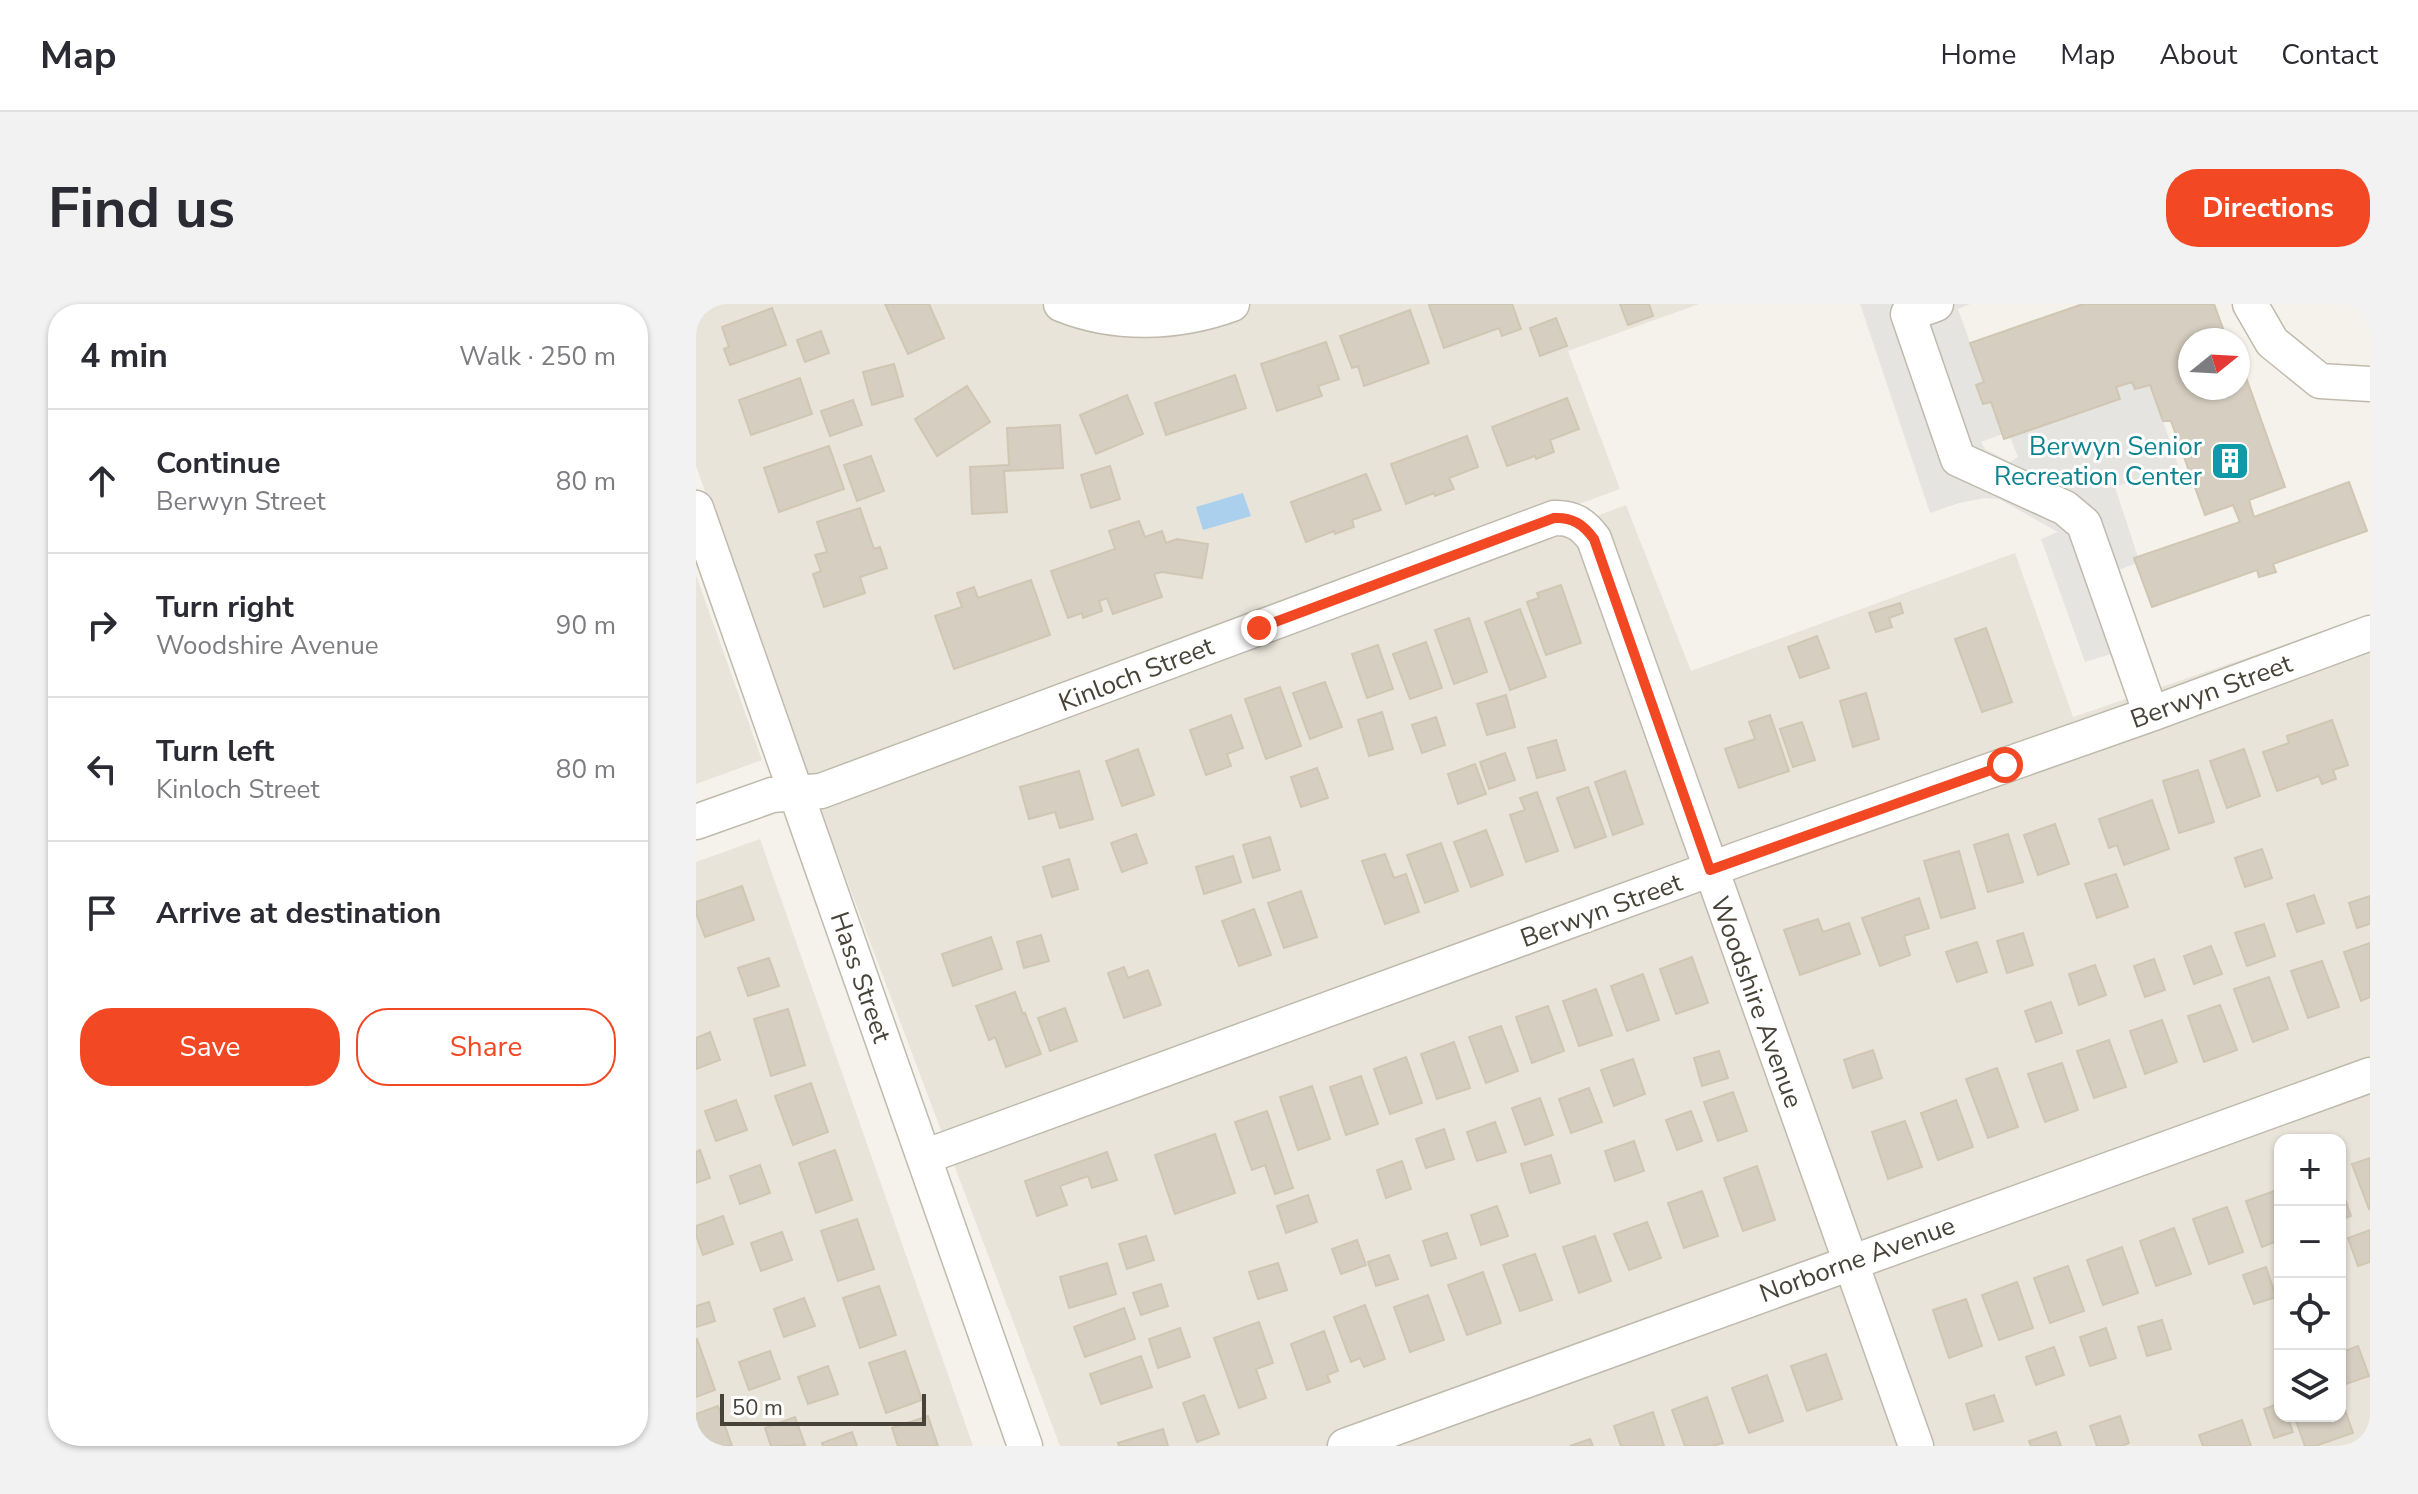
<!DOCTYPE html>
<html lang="en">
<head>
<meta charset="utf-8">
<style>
  :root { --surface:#fff; --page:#f2f2f3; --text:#2b2b33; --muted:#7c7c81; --line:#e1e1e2; --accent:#f24824 }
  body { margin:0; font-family:"Nunito Sans",sans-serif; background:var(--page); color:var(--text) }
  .controls { position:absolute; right:24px; bottom:24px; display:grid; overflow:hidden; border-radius:16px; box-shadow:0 2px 6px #0004 }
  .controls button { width:72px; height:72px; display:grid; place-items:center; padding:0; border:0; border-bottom:2px solid var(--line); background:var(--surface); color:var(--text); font:40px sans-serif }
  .compass { position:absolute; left:1482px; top:24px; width:72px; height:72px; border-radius:50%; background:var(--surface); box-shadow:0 2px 6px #0004; rotate:72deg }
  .scale { position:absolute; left:24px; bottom:20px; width:206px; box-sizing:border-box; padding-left:8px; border:4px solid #484338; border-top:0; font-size:22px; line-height:28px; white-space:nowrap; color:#484338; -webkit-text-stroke:6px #fff; paint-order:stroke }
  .stop { position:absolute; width:24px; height:24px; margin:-18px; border:6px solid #f24824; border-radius:50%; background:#fff }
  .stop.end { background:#f24824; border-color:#fff; box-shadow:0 2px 8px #0008 }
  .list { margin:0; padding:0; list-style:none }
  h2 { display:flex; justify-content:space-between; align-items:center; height:104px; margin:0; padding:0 32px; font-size:34px }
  h2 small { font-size:26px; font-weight:400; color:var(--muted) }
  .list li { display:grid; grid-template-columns:52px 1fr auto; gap:24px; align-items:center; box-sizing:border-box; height:144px; padding:0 32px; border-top:2px solid var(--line) }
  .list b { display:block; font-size:30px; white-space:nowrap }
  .list p { margin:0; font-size:26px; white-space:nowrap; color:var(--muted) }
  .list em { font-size:26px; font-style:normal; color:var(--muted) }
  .actions { display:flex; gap:16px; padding:24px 32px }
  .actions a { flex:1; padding:18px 0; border:2px solid var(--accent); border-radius:32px; text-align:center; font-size:28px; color:var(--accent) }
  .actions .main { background:var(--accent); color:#fff }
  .icon { flex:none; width:44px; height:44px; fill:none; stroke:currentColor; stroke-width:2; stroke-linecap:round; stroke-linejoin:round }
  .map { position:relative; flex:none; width:1674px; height:1142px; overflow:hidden; border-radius:32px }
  header { display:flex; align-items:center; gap:48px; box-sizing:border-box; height:112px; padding:0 40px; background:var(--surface); border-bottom:2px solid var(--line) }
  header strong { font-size:38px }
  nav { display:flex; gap:44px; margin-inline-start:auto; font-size:28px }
  .intro { display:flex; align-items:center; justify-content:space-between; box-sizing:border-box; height:192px; padding:0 48px }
  h1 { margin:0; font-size:56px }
  .button { padding:20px 36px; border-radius:32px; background:var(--accent); color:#fff; font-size:28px; font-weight:700 }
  main { display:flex; gap:48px; padding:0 48px }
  aside { flex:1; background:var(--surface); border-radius:32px; box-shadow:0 2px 6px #0004 }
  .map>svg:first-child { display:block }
</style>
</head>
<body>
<header>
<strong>Map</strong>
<nav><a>Home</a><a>Map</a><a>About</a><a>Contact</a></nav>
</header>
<div class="intro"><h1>Find us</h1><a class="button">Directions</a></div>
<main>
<aside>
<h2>4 min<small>Walk · 250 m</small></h2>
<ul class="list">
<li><svg class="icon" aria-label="ahead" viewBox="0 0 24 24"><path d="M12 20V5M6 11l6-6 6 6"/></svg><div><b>Continue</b><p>Berwyn Street</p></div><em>80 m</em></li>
<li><svg class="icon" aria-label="right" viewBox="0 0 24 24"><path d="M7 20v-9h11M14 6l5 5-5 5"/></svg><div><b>Turn right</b><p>Woodshire Avenue</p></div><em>90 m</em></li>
<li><svg class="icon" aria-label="left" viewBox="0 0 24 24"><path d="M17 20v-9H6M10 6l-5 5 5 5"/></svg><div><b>Turn left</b><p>Kinloch Street</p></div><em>80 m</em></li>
<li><svg class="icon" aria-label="arrive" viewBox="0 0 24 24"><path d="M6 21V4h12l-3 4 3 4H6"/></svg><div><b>Arrive at destination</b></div></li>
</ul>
<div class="actions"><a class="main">Save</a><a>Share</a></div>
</aside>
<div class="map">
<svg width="1674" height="1142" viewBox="0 0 1674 1142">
  <rect width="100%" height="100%" fill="#f4f2ea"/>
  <path fill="#e8e4d9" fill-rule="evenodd" d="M 0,0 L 1003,0 L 872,47 L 924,185 L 115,480 L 0,162 Z
    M 930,201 L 995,367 L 1319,249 L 1377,413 L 1674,312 L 1674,1142 L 364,1142 L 124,505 ZM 1584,836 L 1644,836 L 1644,1112 L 1584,1112 Z
    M 0,271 L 66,456 L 0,480 Z
    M 64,535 L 277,1142 L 0,1142 L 0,558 Z"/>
  <path fill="#e6e4e1" d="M 1164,0 L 1274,0 L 1262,5 L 1307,130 L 1285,138 L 1289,145 L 1314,158 L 1322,153 L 1314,133 L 1424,95 L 1420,83 L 1436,78 L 1439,85 L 1455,82 L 1482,161 L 1419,183 L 1442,253 L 1441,259 L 1420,267 L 1442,375 L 1426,380 L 1415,350 L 1389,358 L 1345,235 L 1362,228 L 1303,195 L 1289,194 L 1263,199 L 1234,209 Z"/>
  <path fill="#aad0ee" d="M 547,189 L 555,212 L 507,226 L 500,203 Z"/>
  <path fill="#d6cec0" stroke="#d0c6b3" stroke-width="2" d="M 189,0 L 233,0 L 248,34 L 212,50 Z
    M 736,0 L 816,0 L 825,25 L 806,32 L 803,24 L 748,44 L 733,1 Z
    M 924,0 L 953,0 L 957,12 L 932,21 Z
    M 1387,0 L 1518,0 L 1529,30 L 1534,29 L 1537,36 L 1494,36 L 1494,84 L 1542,84 L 1542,51 L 1589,183 L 1553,196 L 1558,213 L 1653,178 L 1671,227 L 1577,260 L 1580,268 L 1563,273 L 1561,266 L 1456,303 L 1438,254 L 1544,218 L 1537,201 L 1509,211 L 1475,117 L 1467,117 L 1454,81 L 1439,85 L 1436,78 L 1420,83 L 1424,95 L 1308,135 L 1295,98 L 1287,100 L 1280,81 L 1288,78 L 1274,39 Z
    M 76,4 L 90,41 L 34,61 L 28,45 L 33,43 L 26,23 Z
    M 714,6 L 733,59 L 668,82 L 662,62 L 656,64 L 644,32 Z
    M 860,14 L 871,42 L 844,52 L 834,24 Z
    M 125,27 L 133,49 L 109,58 L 101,36 Z
    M 630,38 L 643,75 L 622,82 L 626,92 L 581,107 L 565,60 Z
    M 198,60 L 207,92 L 176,101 L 167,68 Z
    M 539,71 L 550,104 L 470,131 L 459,99 Z
    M 104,74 L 116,110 L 55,131 L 43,96 Z
    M 271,82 L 294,118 L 241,152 L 219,115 Z
    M 431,91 L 447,130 L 400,150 L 384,111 Z
    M 871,94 L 883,125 L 854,136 L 858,148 L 840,155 L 839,152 L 811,162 L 796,123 Z
    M 157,96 L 166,121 L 134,132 L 125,107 Z
    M 364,121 L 367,164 L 308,167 L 311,208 L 276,210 L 274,163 L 313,161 L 311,124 Z
    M 771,132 L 782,163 L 753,174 L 758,185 L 739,192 L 738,189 L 710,200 L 695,160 Z
    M 133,142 L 148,185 L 83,208 L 68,164 Z
    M 175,152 L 188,187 L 161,197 L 148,161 Z
    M 414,162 L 424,195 L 395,204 L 385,171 Z
    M 670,170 L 685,206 L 656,216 L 658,223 L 639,230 L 638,227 L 610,238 L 595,198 Z
    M 164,204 L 178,245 L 184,243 L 191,264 L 164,273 L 169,289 L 128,303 L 117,270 L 125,267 L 119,251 L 131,248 L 121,218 Z
    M 443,217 L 449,233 L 466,227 L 470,239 L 481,235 L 512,240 L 506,274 L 466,268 L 458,270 L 466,293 L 417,310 L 411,294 L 403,297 L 406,307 L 387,314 L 386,309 L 372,314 L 355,267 L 419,245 L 413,227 Z
    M 335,276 L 354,331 L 258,365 L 239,312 L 266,303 L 261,289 L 278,283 L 282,294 Z
    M 865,281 L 885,339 L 850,351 L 831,298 L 843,294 L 841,289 Z
    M 1204,299 L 1207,309 L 1193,314 L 1196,323 L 1180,328 L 1173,309 Z
    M 824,305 L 850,373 L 814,386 L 789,318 Z
    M 773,314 L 791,368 L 758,380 L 739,326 Z
    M 1290,324 L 1316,398 L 1286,408 L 1259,335 Z
    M 1121,332 L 1133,364 L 1104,374 L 1092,343 Z
    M 730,338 L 746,384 L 714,395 L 697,350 Z
    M 682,341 L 697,385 L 671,394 L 656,350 Z
    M 629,378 L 646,423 L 614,435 L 597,389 Z
    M 584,383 L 605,442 L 570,455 L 549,395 Z
    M 1170,389 L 1183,435 L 1157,443 L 1144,397 Z
    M 810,391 L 819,423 L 791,431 L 781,400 Z
    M 686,408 L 697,445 L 673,452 L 662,416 Z
    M 535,411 L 547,444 L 531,450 L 535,462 L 510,471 L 494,426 Z
    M 1074,411 L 1093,467 L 1043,484 L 1029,445 L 1059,435 L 1053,418 Z
    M 740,413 L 749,441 L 726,449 L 716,421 Z
    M 1636,416 L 1652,461 L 1637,466 L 1640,475 L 1626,480 L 1623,472 L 1581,487 L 1567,448 L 1593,439 L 1591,432 Z
    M 1106,418 L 1119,456 L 1097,463 L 1084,425 Z
    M 860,436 L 869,466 L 841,474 L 832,444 Z
    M 442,445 L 458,491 L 426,502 L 410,457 Z
    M 1548,445 L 1564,492 L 1531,504 L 1514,457 Z
    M 809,449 L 819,476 L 793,485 L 784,458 Z
    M 779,460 L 790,490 L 762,500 L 752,470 Z
    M 621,464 L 632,494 L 605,503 L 595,473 Z
    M 1502,466 L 1518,518 L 1483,529 L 1467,477 Z
    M 383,467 L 397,515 L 364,524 L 359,508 L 333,515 L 324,483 Z
    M 929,467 L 947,520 L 917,531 L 899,478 Z
    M 892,483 L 910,533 L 879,544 L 861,494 Z
    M 841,488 L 862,547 L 830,558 L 814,511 L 829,506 L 824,494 Z
    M 1456,496 L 1473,545 L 1428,561 L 1421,541 L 1413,544 L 1403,515 Z
    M 1359,520 L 1373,560 L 1342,571 L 1328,531 Z
    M 790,526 L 807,571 L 775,583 L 758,538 Z
    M 440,530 L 451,559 L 426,568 L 415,539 Z
    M 1312,530 L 1327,578 L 1292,588 L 1278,541 Z
    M 574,533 L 584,566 L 557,574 L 547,541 Z
    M 745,539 L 762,587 L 729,599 L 711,551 Z
    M 1566,545 L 1576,574 L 1549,583 L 1539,554 Z
    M 1263,547 L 1279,604 L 1245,614 L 1228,557 Z
    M 689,550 L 698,574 L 710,570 L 723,608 L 689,620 L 666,557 Z
    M 537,552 L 545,578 L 508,590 L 500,563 Z
    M 373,555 L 382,585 L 356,593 L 347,563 Z
    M 1420,570 L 1432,603 L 1401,614 L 1389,580 Z
    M 46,582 L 58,616 L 9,633 L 0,609 L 0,598 Z
    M 605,587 L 621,633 L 588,644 L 572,599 Z
    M 1618,591 L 1628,619 L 1601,628 L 1591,600 Z
    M 1674,592 L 1674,620 L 1661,624 L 1653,599 Z
    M 1223,594 L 1233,624 L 1208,632 L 1214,651 L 1184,662 L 1166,614 Z
    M 558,605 L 575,651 L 543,662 L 526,617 Z
    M 1122,615 L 1127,628 L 1153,619 L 1164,650 L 1104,671 L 1088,626 Z
    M 1568,620 L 1579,652 L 1551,662 L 1539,629 Z
    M 1327,629 L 1337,661 L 1311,669 L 1301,637 Z
    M 345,631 L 353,657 L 328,664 L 321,638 Z
    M 295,633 L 306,665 L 257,682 L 246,650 Z
    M 1281,638 L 1291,668 L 1261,678 L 1250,648 Z
    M 1674,639 L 1674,693 L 1665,697 L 1648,648 Z
    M 1515,642 L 1526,670 L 1498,680 L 1488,652 Z
    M 996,653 L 1012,699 L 980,710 L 964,665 Z
    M 73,654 L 83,682 L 52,692 L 42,664 Z
    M 1458,655 L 1469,686 L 1449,693 L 1438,662 Z
    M 1626,657 L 1643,703 L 1612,714 L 1595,667 Z
    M 1399,661 L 1410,691 L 1383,701 L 1373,670 Z
    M 428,663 L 432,674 L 452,666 L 465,701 L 428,714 L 412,669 Z
    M 947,670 L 963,716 L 931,727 L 915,682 Z
    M 1573,673 L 1592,725 L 1557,738 L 1538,685 Z
    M 900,685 L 916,731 L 883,742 L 867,697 Z
    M 319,688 L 327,710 L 329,709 L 345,750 L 310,763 L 299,733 L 293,736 L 280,702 Z
    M 1355,698 L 1366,729 L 1340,738 L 1329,707 Z
    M 1524,701 L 1541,746 L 1508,758 L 1492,712 Z
    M 852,702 L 868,747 L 836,759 L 820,713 Z
    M 369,704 L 381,737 L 354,747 L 342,714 Z
    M 92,705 L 109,761 L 75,772 L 58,715 Z
    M 1466,716 L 1481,758 L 1449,770 L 1434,727 Z
    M 805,722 L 822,767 L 790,779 L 773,733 Z
    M 14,728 L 24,756 L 0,765 L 0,734 Z
    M 1413,736 L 1430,783 L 1398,794 L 1381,747 Z
    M 758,738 L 774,784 L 741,795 L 725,750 Z
    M 1177,746 L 1186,774 L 1157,784 L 1148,756 Z
    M 1023,747 L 1032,774 L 1006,782 L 998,754 Z
    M 710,753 L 726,799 L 694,810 L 678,765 Z
    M 937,755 L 949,790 L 918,802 L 905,766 Z
    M 1366,759 L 1382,806 L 1349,818 L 1332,770 Z
    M 1301,764 L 1322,823 L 1292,834 L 1270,775 Z
    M 665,772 L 682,820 L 650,831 L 634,783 Z
    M 115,779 L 132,828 L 97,841 L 79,792 Z
    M 616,782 L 634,835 L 602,846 L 584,793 Z
    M 893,784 L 906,818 L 875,829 L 863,795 Z
    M 1037,788 L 1051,827 L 1022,837 L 1008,798 Z
    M 844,794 L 857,831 L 829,841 L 816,804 Z
    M 40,796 L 51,826 L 20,837 L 9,807 Z
    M 1260,796 L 1277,843 L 1242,856 L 1225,809 Z
    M 571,807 L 597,884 L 579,890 L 569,861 L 556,866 L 539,818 Z
    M 995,807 L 1006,837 L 981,846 L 970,816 Z
    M 1209,817 L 1226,863 L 1192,875 L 1176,828 Z
    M 799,818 L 810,848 L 781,857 L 771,828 Z
    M 748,825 L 758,855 L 730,864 L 720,835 Z
    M 519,830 L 539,889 L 479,910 L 459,851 Z
    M 938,837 L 948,867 L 919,877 L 909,847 Z
    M 4,846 L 14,874 L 0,879 L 0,848 Z
    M 139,846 L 156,896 L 120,909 L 103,859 Z
    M 411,848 L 421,876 L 396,884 L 392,872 L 364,882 L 371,901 L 341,912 L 329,877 Z
    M 855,851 L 864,879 L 834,889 L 825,860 Z
    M 1674,854 L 1674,905 L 1673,905 L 1656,860 Z
    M 706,857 L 715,885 L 690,894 L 681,866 Z
    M 64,861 L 74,889 L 44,900 L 34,872 Z
    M 1061,862 L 1079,916 L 1047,927 L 1028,874 Z
    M 1644,881 L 1655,912 L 1644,916 Z
    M 1584,885 L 1584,936 L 1566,943 L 1550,897 Z
    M 1006,887 L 1022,932 L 988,944 L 972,899 Z
    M 612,891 L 621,918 L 590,929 L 581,902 Z
    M 801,902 L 812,932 L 785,941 L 775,911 Z
    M 1531,903 L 1547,948 L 1513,960 L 1497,915 Z
    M 27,912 L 37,940 L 7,951 L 0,931 L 0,922 Z
    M 161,915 L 178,965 L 142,977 L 125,927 Z
    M 951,918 L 965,954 L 933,966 L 918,930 Z
    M 1478,924 L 1495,970 L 1460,982 L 1444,937 Z
    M 1674,926 L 1674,958 L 1662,962 L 1652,934 Z
    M 86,928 L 96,956 L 65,967 L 55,939 Z
    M 751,929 L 760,954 L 735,962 L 727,937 Z
    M 450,932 L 458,956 L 431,965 L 423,940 Z
    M 899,932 L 915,977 L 883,989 L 867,943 Z
    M 661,936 L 670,961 L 645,970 L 636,945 Z
    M 1426,943 L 1442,989 L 1407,1001 L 1391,956 Z
    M 839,950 L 856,996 L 824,1007 L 807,961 Z
    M 693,951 L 702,975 L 680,982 L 672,958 Z
    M 411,959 L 420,990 L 373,1004 L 364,973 Z
    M 582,959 L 591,986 L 562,995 L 553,968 Z
    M 1372,962 L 1388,1007 L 1354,1019 L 1338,974 Z
    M 1570,963 L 1580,993 L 1558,1000 L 1547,971 Z
    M 787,968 L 805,1019 L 771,1031 L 752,981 Z
    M 1321,978 L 1337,1024 L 1303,1036 L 1286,991 Z
    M 465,980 L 472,1002 L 445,1011 L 437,989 Z
    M 183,982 L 200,1031 L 164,1044 L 147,994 Z
    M 732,991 L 748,1036 L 714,1048 L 698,1003 Z
    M 108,994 L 119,1022 L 88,1033 L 78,1005 Z
    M 1270,995 L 1286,1042 L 1253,1054 L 1237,1006 Z
    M 13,998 L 19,1017 L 0,1023 L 0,1002 Z
    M 669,1001 L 689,1055 L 668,1063 L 664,1054 L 655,1058 L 638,1013 Z
    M 428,1004 L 439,1035 L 389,1053 L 378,1023 Z
    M 1466,1016 L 1475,1045 L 1451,1052 L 1442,1023 Z
    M 563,1018 L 577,1059 L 560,1065 L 570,1094 L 543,1104 L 518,1034 Z
    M 484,1024 L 494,1053 L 462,1064 L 453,1035 Z
    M 1410,1024 L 1420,1054 L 1394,1062 L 1384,1033 Z
    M 628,1027 L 642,1067 L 631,1071 L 634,1078 L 611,1086 L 595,1040 Z
    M 1,1035 L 19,1086 L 0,1093 L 0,1036 Z
    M 1662,1042 L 1673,1072 L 1647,1081 L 1644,1070 L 1644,1049 Z
    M 1358,1043 L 1368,1071 L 1340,1081 L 1330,1053 Z
    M 74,1047 L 84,1075 L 53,1086 L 43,1058 Z
    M 209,1047 L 226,1096 L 190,1109 L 173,1059 Z
    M 1130,1050 L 1146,1095 L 1111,1107 L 1095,1062 Z
    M 445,1052 L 456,1083 L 405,1100 L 394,1070 Z
    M 132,1062 L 142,1090 L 112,1100 L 102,1073 Z
    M 1071,1071 L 1087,1117 L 1053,1129 L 1036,1084 Z
    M 508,1091 L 523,1130 L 501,1138 L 487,1099 Z
    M 1298,1091 L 1307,1117 L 1278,1126 L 1270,1100 Z
    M 1644,1092 L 1657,1129 L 1619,1142 L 1609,1142 L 1600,1117 L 1611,1112 L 1644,1112 Z
    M 1011,1093 L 1027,1139 L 1017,1142 L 989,1142 L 976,1106 Z
    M 1584,1099 L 1584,1112 L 1591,1112 L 1597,1128 L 1578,1134 L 1568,1105 Z
    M 22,1102 L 36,1142 L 0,1142 L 0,1110 Z
    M 957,1108 L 968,1142 L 925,1142 L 918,1122 Z
    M 232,1112 L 242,1142 L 202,1142 L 196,1124 Z
    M 1424,1112 L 1433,1139 L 1426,1142 L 1401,1142 L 1394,1122 Z
    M 99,1113 L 109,1141 L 75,1142 L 69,1124 Z
    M 1546,1116 L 1555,1142 L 1507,1142 L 1503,1131 Z
    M 467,1125 L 472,1142 L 423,1142 L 422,1139 Z
    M 156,1128 L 161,1142 L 127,1142 L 126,1139 Z
    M 1360,1128 L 1365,1142 L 1335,1142 L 1333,1137 Z
    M 894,1135 L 897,1142 L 874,1142 Z"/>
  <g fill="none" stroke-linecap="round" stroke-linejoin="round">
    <defs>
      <path id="minor" d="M 365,0 C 419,22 481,20 536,0
        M 1240,0 L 1212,10 L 1262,155 L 1369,204 L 1388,220 L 1455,410
        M 1554,0 L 1576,38 L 1624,77 L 1674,80
        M 0,204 L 329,1142
        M 0,518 L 76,491 L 125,487 L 858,214 C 876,213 887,220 898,235 L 1220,1142
        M 228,853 L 1048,553 L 1455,410 L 1674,329
        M 649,1142 L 1674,771"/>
    </defs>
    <use href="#minor" stroke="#c0baad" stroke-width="37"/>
    <use href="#minor" stroke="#fff" stroke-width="34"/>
  </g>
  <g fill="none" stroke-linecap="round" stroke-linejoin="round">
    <path stroke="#f24824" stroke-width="10" d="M 563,324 L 858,214 C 876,213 887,220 898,235 L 1014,566 L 1309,461"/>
  </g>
  <defs>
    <symbol id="building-square" viewBox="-11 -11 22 22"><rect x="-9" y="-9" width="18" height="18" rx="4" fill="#0f9aa8" stroke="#fff"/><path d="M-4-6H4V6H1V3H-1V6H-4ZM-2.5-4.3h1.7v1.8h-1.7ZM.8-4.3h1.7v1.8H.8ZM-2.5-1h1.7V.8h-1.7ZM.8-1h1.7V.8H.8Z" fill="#fff"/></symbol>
  </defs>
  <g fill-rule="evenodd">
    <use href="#building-square" x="1512" y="135" width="44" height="44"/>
  </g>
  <g text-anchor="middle" stroke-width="6" stroke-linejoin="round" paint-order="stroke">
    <g font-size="26" fill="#0d838f" stroke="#fff" text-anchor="end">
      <text x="1506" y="151">Berwyn Senior<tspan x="1506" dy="30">Recreation Center</tspan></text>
    </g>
    <g font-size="26" fill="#484338" stroke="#fff">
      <text transform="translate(440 370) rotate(-21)" y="9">Kinloch Street</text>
      <text transform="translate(1515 387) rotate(-20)" y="9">Berwyn Street</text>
      <text transform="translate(905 606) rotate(-20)" y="9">Berwyn Street</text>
      <text transform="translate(165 673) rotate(71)" y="9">Hass Street</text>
      <text transform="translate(1061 698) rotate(70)" y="9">Woodshire Avenue</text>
      <text transform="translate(1161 955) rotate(-20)" y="9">Norborne Avenue</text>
    </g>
  </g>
</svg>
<div class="controls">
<button>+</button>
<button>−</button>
<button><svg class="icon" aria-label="locate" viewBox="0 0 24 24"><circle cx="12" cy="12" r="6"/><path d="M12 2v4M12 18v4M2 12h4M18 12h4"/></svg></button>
<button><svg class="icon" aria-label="layers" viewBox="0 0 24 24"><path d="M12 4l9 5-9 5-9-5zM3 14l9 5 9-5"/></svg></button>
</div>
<svg class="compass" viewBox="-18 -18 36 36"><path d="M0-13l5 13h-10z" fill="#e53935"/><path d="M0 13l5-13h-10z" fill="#7c7c81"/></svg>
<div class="scale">50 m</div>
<div class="stop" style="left:1309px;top:461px"></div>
<div class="stop end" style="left:563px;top:324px"></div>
</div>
</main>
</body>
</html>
